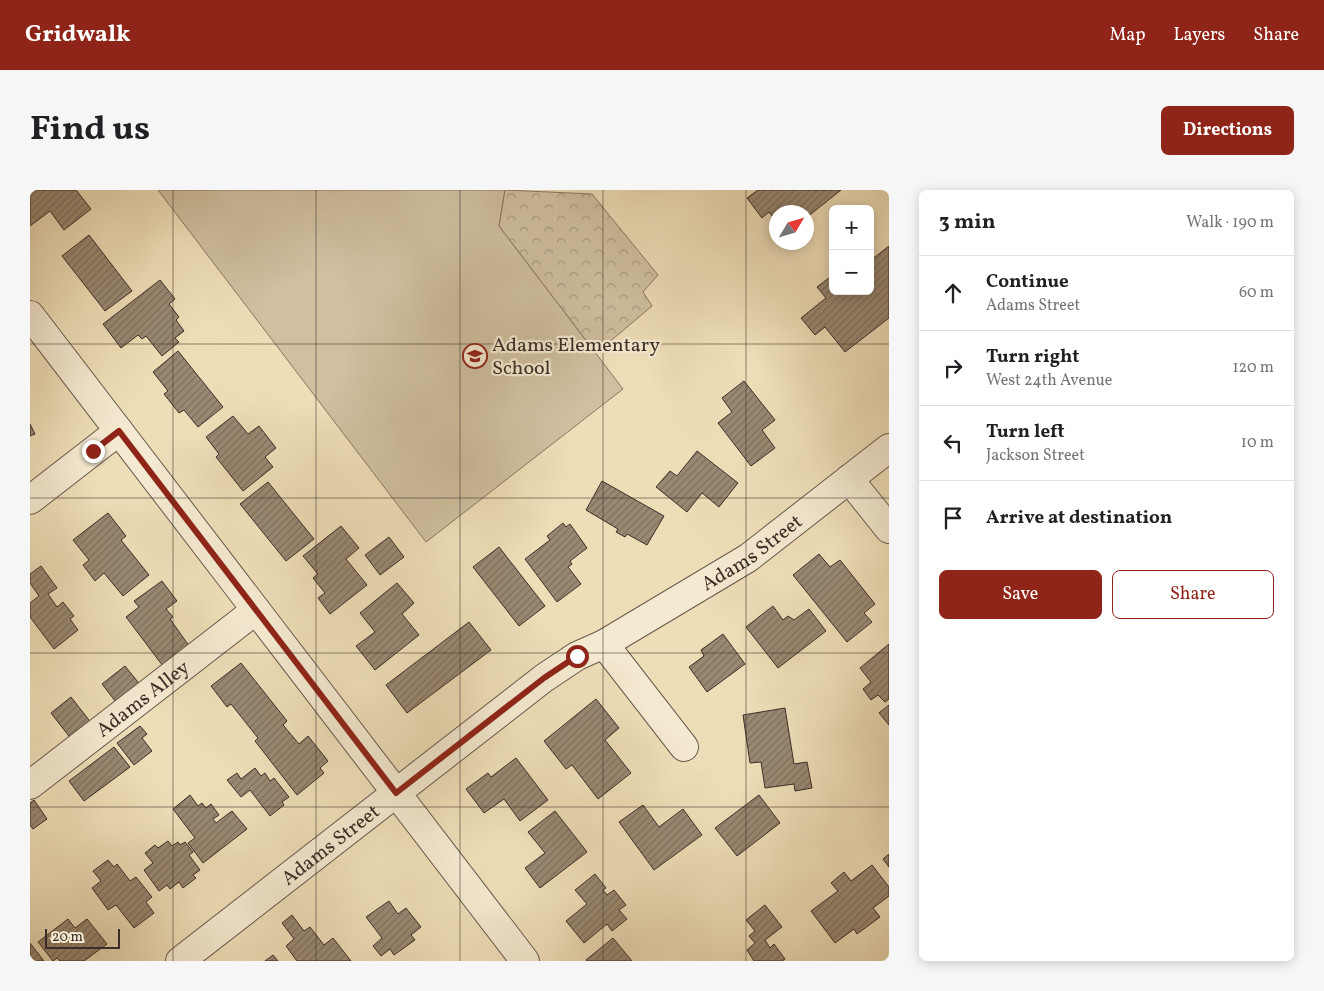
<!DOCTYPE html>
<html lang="en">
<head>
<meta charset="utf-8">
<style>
  :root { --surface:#fff; --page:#f6f6f6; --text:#202124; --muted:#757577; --line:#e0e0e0; --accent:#8f2418 }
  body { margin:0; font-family:Vollkorn,serif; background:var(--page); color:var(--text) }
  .controls { position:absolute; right:15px; top:15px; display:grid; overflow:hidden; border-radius:8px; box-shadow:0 2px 12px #0003 }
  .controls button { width:45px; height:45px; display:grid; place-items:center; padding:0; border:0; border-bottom:1px solid var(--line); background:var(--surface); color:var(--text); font:25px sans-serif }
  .compass { position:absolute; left:739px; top:15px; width:45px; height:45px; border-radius:50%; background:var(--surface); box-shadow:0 2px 12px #0003; rotate:52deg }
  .scale { position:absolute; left:15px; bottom:12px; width:75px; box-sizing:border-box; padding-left:5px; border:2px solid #3c2d28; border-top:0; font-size:14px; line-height:18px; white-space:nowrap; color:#3c2d28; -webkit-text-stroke:4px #f4ead1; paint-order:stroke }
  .stop { position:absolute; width:15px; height:15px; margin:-11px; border:4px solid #8f2418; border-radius:50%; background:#fff }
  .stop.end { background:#8f2418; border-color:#fff; box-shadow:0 1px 5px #0008 }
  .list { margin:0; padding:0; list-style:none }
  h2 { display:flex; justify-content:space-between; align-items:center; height:65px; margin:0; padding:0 20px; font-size:21px }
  h2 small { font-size:16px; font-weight:400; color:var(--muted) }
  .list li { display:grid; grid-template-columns:32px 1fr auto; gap:15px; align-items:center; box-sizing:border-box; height:75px; padding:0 20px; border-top:1px solid var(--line) }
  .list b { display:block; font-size:19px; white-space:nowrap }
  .list p { margin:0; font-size:16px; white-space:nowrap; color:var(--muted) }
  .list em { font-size:16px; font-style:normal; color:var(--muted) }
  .actions { display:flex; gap:10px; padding:15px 20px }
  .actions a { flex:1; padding:11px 0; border:1px solid var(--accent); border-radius:8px; text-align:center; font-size:18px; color:var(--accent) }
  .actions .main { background:var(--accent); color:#fff }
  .icon { flex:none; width:28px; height:28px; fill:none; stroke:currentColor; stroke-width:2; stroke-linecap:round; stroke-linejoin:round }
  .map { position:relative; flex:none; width:859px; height:771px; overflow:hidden; border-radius:8px }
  header { display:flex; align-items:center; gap:30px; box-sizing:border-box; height:70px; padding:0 25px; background:var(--accent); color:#fff }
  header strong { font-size:24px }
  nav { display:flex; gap:28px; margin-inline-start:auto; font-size:18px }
  .intro { display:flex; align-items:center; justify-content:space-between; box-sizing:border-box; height:120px; padding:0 30px }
  h1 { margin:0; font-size:35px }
  .button { padding:12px 22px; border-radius:8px; background:var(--accent); color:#fff; font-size:18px; font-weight:700 }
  main { display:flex; gap:30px; padding:0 30px }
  aside { flex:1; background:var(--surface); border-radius:8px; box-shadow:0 2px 12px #0003 }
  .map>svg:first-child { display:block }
</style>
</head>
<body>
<header>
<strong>Gridwalk</strong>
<nav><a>Map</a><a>Layers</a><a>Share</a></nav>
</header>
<div class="intro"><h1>Find us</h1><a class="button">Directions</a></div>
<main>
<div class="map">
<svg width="859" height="771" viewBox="0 0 859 771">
  <defs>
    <pattern id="park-crowns" width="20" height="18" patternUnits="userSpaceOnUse" patternTransform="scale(1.25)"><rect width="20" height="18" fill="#d0c0a0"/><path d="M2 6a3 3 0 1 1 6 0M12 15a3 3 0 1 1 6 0" fill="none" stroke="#aa9c82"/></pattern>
    <pattern id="building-hatch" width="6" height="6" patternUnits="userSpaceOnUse" patternTransform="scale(1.25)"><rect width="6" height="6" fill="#998973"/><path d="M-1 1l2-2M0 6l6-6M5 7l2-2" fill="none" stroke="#7e705e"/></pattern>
  </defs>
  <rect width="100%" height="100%" fill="#eedeb8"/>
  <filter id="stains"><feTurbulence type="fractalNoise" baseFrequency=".004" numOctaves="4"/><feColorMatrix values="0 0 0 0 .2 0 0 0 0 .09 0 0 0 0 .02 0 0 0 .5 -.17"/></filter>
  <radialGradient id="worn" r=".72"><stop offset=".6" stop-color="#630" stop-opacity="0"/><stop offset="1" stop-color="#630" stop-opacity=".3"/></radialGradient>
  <path fill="#d0c0a0" stroke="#867664" d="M 128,0 L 475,0 L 469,36 L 593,199 L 396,352 Z"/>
  <path fill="url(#park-crowns)" stroke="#867664" d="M 475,0 L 562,4 L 628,85 L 613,102 L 622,116 L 571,159 L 555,149 L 469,36 Z"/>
  <path fill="url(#building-hatch)" stroke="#3c2d28" d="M 0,0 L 46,0 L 61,19 L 34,40 L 20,21 L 0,36 Z
    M 728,0 L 811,0 L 776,28 L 776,22 L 746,22 L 746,31 L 739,22 L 732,28 L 717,8 Z
    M 59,45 L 102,101 L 75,121 L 32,66 Z
    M 859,56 L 859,128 L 815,162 L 795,137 L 785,145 L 771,128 L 796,108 L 787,97 L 803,85 L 803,101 L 840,101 L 840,71 Z
    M 130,90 L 145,109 L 139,114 L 149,127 L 146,130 L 154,141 L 145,148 L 149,152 L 132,166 L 116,146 L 112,149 L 108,145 L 91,158 L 73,134 Z
    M 148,161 L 193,217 L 168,237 L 154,220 L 149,223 L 134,204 L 138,201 L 123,182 Z
    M 714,191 L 745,230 L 732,240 L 745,258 L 721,276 L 688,233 L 702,222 L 692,208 Z
    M 203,226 L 218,244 L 229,236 L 246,258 L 235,267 L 243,277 L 213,301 L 186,267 L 189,264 L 176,247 Z
    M 0,234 L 5,244 L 0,246 Z
    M 667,261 L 708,293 L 689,317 L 672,303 L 657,322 L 626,297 L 640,281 L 647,286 Z
    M 572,291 L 634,326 L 617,355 L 597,344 L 595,347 L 586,342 L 588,339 L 556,320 Z
    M 238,292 L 284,349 L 256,371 L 210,314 Z
    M 78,323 L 96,346 L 91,350 L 119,385 L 93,406 L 74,383 L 65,391 L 53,375 L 59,370 L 43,350 Z
    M 533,333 L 536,337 L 540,334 L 557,358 L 540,371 L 542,374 L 538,377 L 551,394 L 527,412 L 495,369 L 520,350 L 517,346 Z
    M 311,336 L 329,358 L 316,369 L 337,395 L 300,424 L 288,408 L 295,403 L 283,388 L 288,384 L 273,366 Z
    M 359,347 L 374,367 L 350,385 L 335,365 Z
    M 469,357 L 515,416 L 489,436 L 443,377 Z
    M 789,364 L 800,377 L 810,370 L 845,414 L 834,423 L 842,432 L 817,452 L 763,385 Z
    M 11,376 L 27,398 L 18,404 L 27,417 L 33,412 L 44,426 L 40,429 L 48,440 L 24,459 L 0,427 L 0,413 L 9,406 L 0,393 L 0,384 Z
    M 132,391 L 147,411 L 136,419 L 143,427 L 140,429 L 162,460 L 136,480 L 96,427 L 109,417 L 104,411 Z
    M 367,393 L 384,413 L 372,424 L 389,445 L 345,480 L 326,456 L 345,442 L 330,423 Z
    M 743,416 L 753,430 L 758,426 L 764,430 L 779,419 L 796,441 L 748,478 L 716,437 Z
    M 439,432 L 461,460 L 377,523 L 356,495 Z
    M 693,444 L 715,474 L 677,502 L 659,477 L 674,466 L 671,460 Z
    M 859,454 L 859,509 L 855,512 L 848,505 L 841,510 L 833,499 L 841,492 L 830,478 Z
    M 211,473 L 257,531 L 253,535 L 269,554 L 278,546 L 298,571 L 290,578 L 294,583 L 267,605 L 225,551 L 228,548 L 201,514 L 197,517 L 181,496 Z
    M 95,476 L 112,497 L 89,516 L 72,494 Z
    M 41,507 L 62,534 L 42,550 L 21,523 Z
    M 566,509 L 589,538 L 575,550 L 601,583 L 568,609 L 542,575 L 536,579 L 514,551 Z
    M 859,515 L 859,535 L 849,523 Z
    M 755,518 L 764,574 L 777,572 L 782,598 L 765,601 L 764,594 L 735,598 L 731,572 L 720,573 L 713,525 Z
    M 110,536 L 117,544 L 112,548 L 122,561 L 104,575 L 87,553 Z
    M 84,557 L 100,577 L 54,611 L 39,591 Z
    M 486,568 L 518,610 L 490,631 L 474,609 L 454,623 L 436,599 L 458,583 L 461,587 Z
    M 225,578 L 231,586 L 235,583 L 240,591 L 244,588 L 259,607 L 252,612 L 254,615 L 240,626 L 220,600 L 211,607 L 197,590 L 207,583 L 211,589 Z
    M 160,605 L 168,616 L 172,613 L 176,618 L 181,614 L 189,625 L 183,629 L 186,633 L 202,621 L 217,639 L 173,673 L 158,653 L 165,648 L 143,619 Z
    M 729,605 L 750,633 L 707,666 L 685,638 Z
    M 4,610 L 17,629 L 3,639 L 0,635 L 0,613 Z
    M 613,615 L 629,637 L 653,619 L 672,645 L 624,680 L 589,632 Z
    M 525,621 L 557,662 L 510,698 L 495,678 L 515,663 L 498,642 Z
    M 138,651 L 142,656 L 148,652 L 150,655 L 155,652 L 163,662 L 159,665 L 170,680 L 163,685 L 166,688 L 153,698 L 149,692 L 140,699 L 137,695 L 129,701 L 114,680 L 123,673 L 115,663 L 125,655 L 128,658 Z
    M 859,664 L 859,677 L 853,669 Z
    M 78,670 L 84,677 L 87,674 L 100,691 L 106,687 L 122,707 L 116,712 L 124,723 L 104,738 L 86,715 L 78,720 L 62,698 L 71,691 L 63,681 Z
    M 842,675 L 859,697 L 859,706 L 843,718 L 850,727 L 827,744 L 824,739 L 805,753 L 781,721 L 808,701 L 801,693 L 814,682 L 821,691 Z
    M 565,684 L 576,698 L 573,700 L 577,705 L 584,700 L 596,715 L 589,720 L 597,729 L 582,741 L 577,734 L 554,753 L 536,731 L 557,714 L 545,700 Z
    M 359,711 L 368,724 L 376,718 L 391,737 L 381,745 L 385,750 L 364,765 L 360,759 L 351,766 L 343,756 L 352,748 L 336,727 Z
    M 735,715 L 752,737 L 735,750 L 740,758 L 744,754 L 755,769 L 752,771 L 724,771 L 717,760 L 725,753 L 719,746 L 725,741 L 716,730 Z
    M 262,725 L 274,741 L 280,737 L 294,755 L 303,748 L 321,771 L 267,771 L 256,756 L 264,749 L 252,733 Z
    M 38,729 L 45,738 L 57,729 L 77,754 L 54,771 L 30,771 L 27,768 L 23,771 L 8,752 Z
    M 583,748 L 602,771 L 557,771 L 556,770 Z
    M 0,753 L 14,771 L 0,771 Z
    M 243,765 L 248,771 L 235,771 Z"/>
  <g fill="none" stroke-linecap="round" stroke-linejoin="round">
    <defs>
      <g id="minor">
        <path d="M 0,125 L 495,771"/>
        <path d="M 819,289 L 859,339"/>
        <path d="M 0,310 L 89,241"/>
        <path d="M 574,454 L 654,557"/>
        <path id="s1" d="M 0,595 L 226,420"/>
        <path id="s2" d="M 150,771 L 514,488 L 547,466 L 574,454 L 718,368 L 859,258"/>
      </g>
    </defs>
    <use href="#minor" stroke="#68594c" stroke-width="30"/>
    <use href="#minor" stroke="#f4ead1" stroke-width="28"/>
  </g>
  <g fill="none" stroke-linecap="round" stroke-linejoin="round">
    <path stroke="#8f2418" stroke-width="6" d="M 63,261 L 89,241 L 366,603 L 514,488 L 547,466"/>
  </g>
  <path fill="none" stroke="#3c2d28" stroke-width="1" stroke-opacity="0.55" d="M 143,0 L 143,771M 286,0 L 286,771M 430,0 L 430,771M 573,0 L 573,771M 716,0 L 716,771M 0,154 L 859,154M 0,308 L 859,308M 0,463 L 859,463M 0,617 L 859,617"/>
  <defs>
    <symbol id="school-ring" viewBox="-11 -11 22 22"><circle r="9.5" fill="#f4ead1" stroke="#8f2418" stroke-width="1.5"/><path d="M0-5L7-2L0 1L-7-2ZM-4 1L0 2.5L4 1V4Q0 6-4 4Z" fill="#8f2418"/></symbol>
  </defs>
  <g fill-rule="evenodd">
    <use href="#school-ring" x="431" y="152" width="28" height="28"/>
  </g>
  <g text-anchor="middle" stroke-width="4.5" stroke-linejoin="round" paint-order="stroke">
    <g font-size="20" fill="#3c2d28" stroke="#f4ead1" text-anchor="start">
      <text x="462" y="161">Adams Elementary<tspan x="462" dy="23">School</tspan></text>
    </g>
    <g font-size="20" fill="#3c2d28" stroke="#f4ead1">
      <text dy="7" stroke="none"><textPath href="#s2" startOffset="704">Adams Street</textPath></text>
      <text dy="7" stroke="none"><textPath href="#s1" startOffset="142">Adams Alley</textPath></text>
      <text dy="7" stroke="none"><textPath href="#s2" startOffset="190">Adams Street</textPath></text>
    </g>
  </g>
  <rect width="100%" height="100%" filter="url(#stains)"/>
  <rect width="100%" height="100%" fill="url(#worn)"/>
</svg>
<div class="controls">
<button>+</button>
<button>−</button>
</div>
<svg class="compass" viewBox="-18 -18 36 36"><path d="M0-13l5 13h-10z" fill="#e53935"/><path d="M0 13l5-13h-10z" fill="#757577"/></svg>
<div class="scale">20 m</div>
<div class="stop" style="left:547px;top:466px"></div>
<div class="stop end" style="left:63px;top:261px"></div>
</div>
<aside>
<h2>3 min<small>Walk · 190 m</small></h2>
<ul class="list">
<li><svg class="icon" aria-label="ahead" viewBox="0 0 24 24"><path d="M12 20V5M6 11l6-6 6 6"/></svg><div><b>Continue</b><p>Adams Street</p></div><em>60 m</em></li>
<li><svg class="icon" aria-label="right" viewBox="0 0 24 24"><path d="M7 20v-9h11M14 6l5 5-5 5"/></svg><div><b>Turn right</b><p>West 24th Avenue</p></div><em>120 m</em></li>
<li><svg class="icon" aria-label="left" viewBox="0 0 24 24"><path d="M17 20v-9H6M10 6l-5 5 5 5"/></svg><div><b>Turn left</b><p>Jackson Street</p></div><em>10 m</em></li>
<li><svg class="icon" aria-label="arrive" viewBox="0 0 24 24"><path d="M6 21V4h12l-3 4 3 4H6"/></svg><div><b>Arrive at destination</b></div></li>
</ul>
<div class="actions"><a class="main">Save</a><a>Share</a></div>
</aside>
</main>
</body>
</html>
